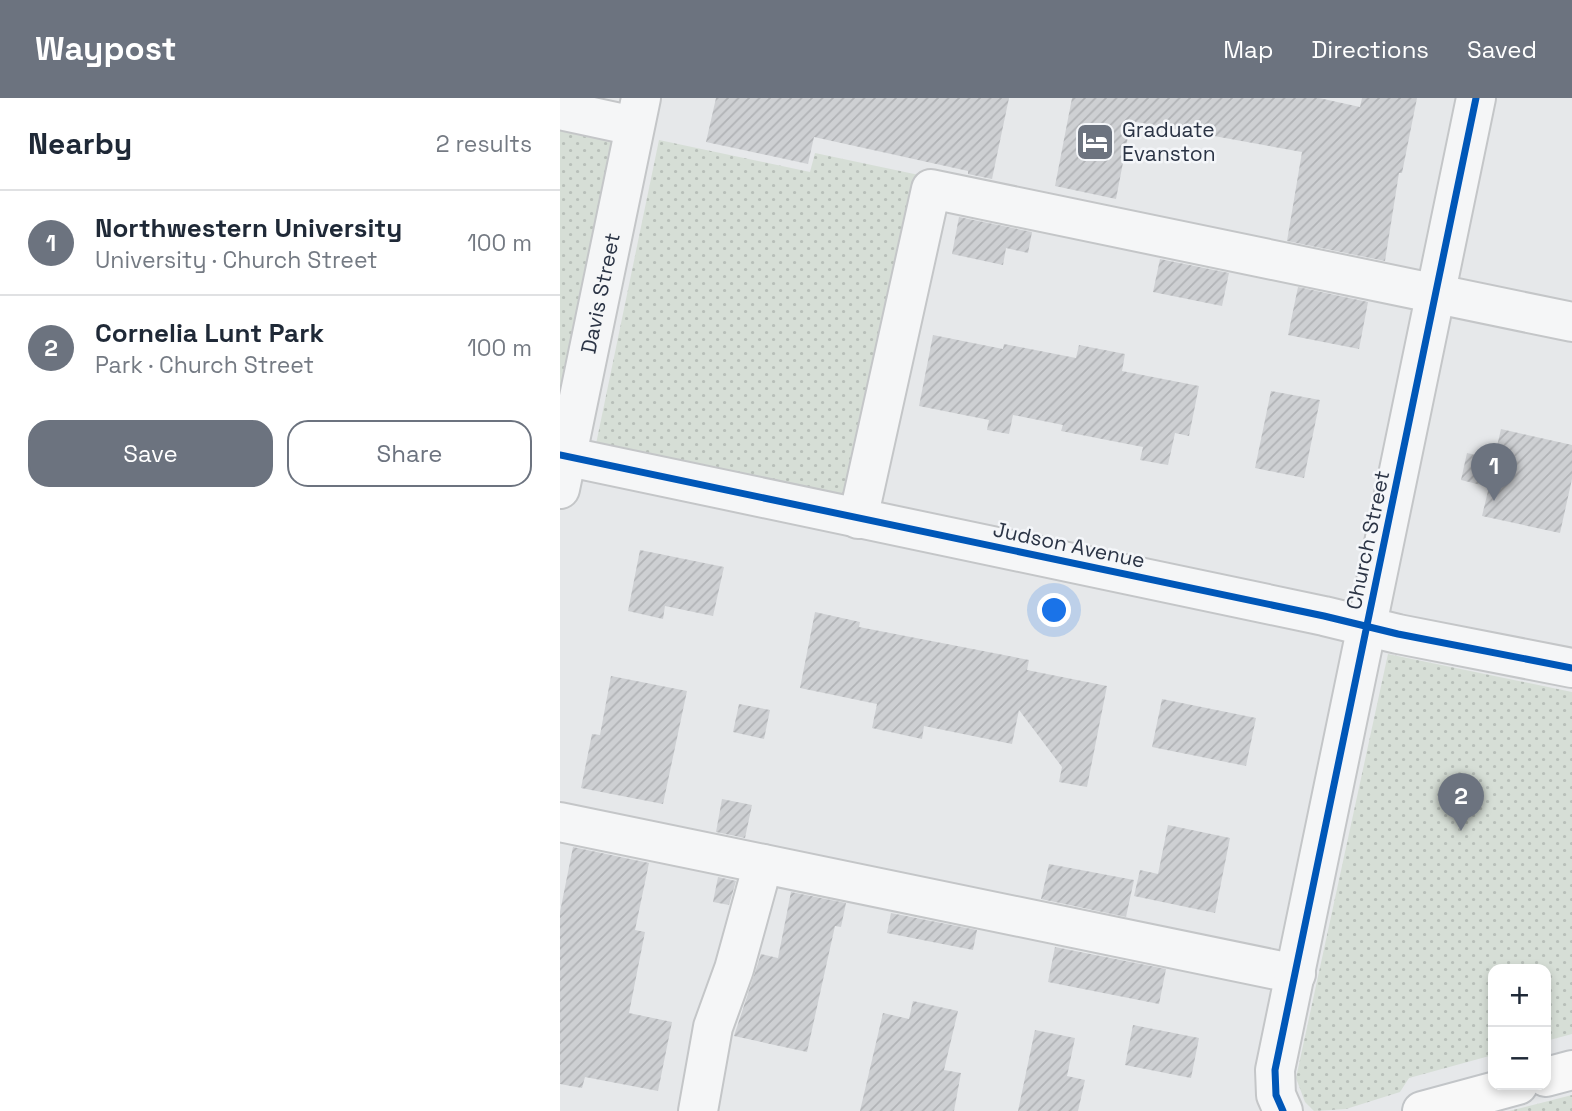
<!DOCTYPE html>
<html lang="en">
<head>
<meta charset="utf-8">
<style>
  :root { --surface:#fff; --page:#f2f2f3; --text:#1f2937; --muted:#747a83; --line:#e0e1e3; --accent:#6c737f }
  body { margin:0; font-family:"Space Grotesk",sans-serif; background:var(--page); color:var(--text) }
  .controls { position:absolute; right:21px; bottom:21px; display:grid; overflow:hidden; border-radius:14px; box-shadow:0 4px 10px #0003 }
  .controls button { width:63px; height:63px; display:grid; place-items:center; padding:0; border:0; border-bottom:2px solid var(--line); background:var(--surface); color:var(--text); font:35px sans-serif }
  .you { position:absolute; left:495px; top:513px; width:24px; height:24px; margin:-18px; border:5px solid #fff; border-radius:50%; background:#1a73e8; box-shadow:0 0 0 10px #1a73e833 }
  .badge { display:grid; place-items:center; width:46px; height:46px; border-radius:50%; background:var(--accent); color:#fff; font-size:23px; font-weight:700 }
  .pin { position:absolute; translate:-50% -58px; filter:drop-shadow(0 2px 4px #0008) }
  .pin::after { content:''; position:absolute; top:37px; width:24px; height:21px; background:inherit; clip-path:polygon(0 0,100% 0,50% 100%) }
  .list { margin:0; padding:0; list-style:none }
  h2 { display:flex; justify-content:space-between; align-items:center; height:91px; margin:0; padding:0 28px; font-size:30px }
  h2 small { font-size:23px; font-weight:400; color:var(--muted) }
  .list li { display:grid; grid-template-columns:46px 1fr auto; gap:21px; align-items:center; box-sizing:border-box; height:105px; padding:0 28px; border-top:2px solid var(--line) }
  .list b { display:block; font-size:26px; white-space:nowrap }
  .list p { margin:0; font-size:23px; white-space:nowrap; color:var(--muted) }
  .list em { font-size:23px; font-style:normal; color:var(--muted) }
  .actions { display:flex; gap:14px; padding:21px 28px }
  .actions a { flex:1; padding:16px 0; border:2px solid var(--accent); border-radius:21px; text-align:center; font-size:24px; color:var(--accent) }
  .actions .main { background:var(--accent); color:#fff }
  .map { position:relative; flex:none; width:1012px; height:1013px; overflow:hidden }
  header { display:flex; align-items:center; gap:42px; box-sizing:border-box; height:98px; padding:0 35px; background:var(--accent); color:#fff }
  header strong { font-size:33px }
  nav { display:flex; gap:38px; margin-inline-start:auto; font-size:24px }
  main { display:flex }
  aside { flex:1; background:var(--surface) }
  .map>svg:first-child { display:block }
</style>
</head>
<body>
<header>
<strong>Waypost</strong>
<nav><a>Map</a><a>Directions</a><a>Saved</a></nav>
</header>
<main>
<aside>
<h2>Nearby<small>2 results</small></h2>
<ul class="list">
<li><span class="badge">1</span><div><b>Northwestern University</b><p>University · Church Street</p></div><em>100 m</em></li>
<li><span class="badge">2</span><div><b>Cornelia Lunt Park</b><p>Park · Church Street</p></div><em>100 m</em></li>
</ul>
<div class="actions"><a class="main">Save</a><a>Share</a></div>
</aside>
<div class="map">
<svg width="1012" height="1013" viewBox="0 0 1012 1013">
  <defs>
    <pattern id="park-dots" width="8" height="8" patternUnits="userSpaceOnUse" patternTransform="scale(1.75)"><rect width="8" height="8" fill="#d6ded6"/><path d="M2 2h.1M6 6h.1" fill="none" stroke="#b8bfb9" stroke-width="1.8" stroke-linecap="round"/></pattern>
    <pattern id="building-hatch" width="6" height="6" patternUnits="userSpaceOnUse" patternTransform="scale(1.75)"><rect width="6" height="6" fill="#ced0d3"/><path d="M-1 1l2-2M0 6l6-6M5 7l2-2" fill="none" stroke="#b1b3b6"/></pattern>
  </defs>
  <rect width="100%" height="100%" fill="#e6e8ea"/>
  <path fill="url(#park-dots)" d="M 0,26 L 58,38 L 0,333 Z
    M 99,42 L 250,74 L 255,55 L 359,77 L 291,400 L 36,346 Z
    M 828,556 L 1012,594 L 1012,936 L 986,943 L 986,871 L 933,871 L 933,957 L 849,980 L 840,994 L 786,1011 L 754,1013 L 745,1004 L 736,980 Z
    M 1012,997 L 1012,1013 L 949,1013 Z"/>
  <path fill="url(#building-hatch)" d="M 156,0 L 449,0 L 432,81 L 408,76 L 408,73 L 254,39 L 248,66 L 146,44 Z
    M 512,0 L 759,0 L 800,9 L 802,0 L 857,0 L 842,75 L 839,75 L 825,163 L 727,143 L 742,54 L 571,23 L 556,101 L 495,88 Z
    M 399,119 L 472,134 L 468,155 L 446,150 L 443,167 L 392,156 Z
    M 600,161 L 669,175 L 662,208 L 593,194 Z
    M 738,189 L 808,204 L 799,251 L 728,237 Z
    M 373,237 L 443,251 L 444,246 L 516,260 L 519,247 L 565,256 L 562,273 L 639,288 L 629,338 L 615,335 L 608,367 L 580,362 L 583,349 L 501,333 L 503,327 L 453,317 L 449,336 L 427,332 L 429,322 L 359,308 Z
    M 711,293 L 760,302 L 744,380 L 695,370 Z
    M 941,331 L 1012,347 L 1012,381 L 1000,435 L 922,418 L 929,389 L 901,382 L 907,355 L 934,361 Z
    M 80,452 L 164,469 L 153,518 L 105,508 L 103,521 L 68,513 Z
    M 255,514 L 300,524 L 299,529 L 469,562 L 467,572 L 547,588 L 527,689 L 499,684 L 502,669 L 459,612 L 452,646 L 364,628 L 362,641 L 312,630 L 317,606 L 240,590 Z
    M 51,578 L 127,593 L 103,706 L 21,690 L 32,636 L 40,637 Z
    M 602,601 L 696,620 L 686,668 L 592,649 Z
    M 179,606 L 210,612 L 204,641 L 173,634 Z
    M 162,701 L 192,707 L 185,740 L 156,734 Z
    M 608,727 L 670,740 L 655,815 L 574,798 L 580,772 L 598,776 Z
    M 13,749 L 89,765 L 75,832 L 85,834 L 69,915 L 112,924 L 98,993 L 25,979 L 22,990 L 0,986 L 0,814 Z
    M 489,766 L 574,782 L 566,819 L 481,801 Z
    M 158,779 L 176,783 L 169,807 L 153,804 Z
    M 231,794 L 286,805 L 281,829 L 275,828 L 247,954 L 174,938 L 201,856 L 218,860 Z
    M 331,815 L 417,832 L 413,852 L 327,835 Z
    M 495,849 L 606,871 L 599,906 L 488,884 Z
    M 353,903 L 398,913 L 384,972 L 401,975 L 394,1013 L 300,1013 L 323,915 L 349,921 Z
    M 573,927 L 639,940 L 631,980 L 565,967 Z
    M 475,932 L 515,940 L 507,978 L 525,982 L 518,1013 L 458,1013 Z"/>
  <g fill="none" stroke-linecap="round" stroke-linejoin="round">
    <defs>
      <g id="minor">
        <path d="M 0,12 L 74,28"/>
        <path d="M 0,357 L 764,518 L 838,536 L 1012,570"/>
        <path id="s1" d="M 0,391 L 81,0"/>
        <path d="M 298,421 L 371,91 L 1012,224"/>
        <path d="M 0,724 L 736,876"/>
        <path d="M 138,1013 L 153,929 L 174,871 L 203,766"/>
        <path d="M 723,1013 L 716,997 L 715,972 L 916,0"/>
      </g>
      <path id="major" d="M 986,979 L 1012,972
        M 862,1013 L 958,987"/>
    </defs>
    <use href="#minor" stroke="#c4c6c8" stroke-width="42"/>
    <use href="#major" stroke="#c2c5c8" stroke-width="42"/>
    <use href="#minor" stroke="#f5f6f7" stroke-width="38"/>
    <use href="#major" stroke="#f8f8f8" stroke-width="38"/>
    <defs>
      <path id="cycleway" d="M 0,357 L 764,518 L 838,536 L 1012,570
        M 723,1013 L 716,997 L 715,972 L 916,0"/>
    </defs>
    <use href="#cycleway" stroke="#f4f6f9" stroke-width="11"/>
    <use href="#cycleway" stroke="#0057b8" stroke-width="7"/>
  </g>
  <defs>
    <symbol id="hotel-square" viewBox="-11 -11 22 22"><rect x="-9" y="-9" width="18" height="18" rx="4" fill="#6c737f" stroke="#f4f6f9"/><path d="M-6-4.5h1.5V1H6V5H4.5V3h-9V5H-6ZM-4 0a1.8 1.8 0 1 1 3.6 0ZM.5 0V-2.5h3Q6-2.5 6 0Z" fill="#fff"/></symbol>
  </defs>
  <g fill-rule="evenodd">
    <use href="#hotel-square" x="513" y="22" width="44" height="44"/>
  </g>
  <g text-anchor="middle" stroke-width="5" stroke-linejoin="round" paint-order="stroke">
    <g font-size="21" fill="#2b3445" stroke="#f4f6f9" text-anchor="start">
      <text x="562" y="39">Graduate<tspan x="562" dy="24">Evanston</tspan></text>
    </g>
    <g font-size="21" fill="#2b3445" stroke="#f4f6f9">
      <text dy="7" stroke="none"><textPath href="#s1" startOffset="200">Davis Street</textPath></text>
      <text transform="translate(808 442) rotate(-78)" y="7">Church Street</text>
      <text transform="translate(509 447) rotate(12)" y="7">Judson Avenue</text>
    </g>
  </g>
</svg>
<div class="controls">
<button>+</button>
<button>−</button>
</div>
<div class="you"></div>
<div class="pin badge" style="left:934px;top:403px">1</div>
<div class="pin badge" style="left:901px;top:733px">2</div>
</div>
</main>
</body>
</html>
